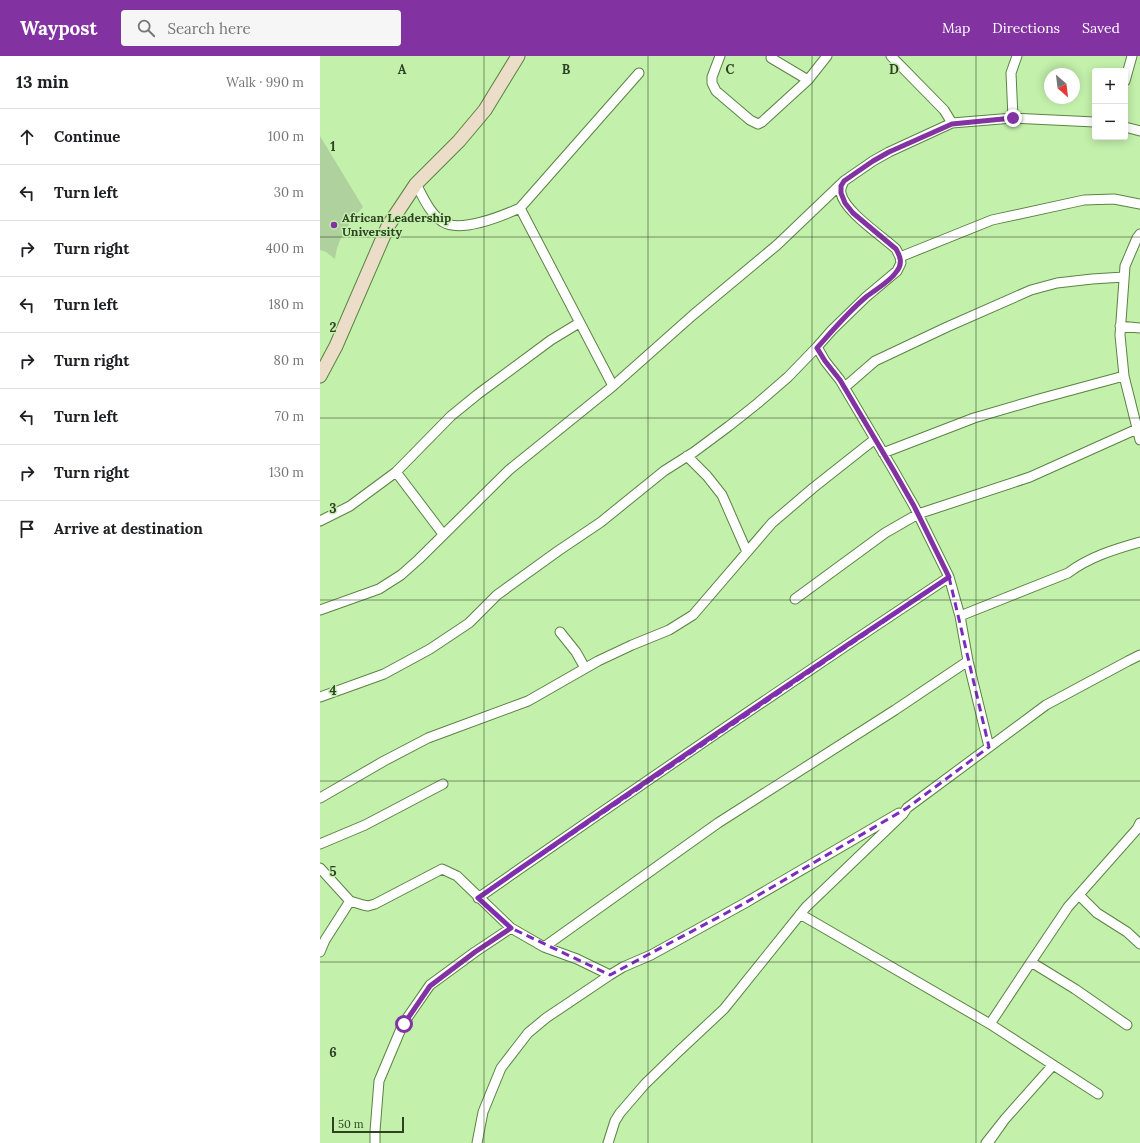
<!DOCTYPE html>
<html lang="en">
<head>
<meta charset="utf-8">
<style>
  :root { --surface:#fff; --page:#f6f6f6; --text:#202124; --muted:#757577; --line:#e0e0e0; --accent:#8332a2 }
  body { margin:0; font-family:Lora,serif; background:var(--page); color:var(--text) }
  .controls { position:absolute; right:12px; top:12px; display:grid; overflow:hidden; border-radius:4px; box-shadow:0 2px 10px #0003 }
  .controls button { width:36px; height:36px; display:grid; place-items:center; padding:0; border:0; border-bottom:1px solid var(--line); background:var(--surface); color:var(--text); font:20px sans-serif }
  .compass { position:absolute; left:724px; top:12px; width:36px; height:36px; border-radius:50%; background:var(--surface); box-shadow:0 2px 10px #0003; rotate:152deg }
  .scale { position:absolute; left:12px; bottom:10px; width:72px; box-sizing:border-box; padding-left:4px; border:2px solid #2f4125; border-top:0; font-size:11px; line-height:14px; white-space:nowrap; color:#2f4125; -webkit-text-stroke:3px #c3f0ab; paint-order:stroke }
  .stop { position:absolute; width:12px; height:12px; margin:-9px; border:3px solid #8332a2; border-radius:50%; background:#fff }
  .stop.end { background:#8332a2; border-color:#fff; box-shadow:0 1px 4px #0008 }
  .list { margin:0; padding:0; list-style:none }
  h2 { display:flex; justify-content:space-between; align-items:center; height:52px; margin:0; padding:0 16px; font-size:17px }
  h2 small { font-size:13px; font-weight:400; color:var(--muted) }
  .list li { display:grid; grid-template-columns:26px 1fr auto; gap:12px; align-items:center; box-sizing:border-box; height:56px; padding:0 16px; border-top:1px solid var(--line) }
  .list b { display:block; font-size:15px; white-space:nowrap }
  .list em { font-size:13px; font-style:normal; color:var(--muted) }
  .icon { flex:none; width:22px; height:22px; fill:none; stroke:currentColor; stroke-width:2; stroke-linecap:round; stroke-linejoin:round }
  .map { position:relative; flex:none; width:820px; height:1087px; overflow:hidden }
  header { display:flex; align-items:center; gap:24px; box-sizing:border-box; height:56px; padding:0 20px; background:var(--accent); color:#fff }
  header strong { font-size:19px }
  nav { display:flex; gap:22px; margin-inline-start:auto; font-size:14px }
  .search { width:280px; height:36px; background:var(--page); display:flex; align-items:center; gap:10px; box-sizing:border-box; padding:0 14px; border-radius:4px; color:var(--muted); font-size:15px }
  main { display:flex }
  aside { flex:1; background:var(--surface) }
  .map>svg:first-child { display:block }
</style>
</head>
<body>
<header>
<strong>Waypost</strong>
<div class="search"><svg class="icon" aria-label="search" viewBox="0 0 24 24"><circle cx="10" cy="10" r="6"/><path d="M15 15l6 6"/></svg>Search here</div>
<nav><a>Map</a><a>Directions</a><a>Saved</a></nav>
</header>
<main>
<aside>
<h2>13 min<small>Walk · 990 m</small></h2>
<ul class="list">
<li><svg class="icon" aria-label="ahead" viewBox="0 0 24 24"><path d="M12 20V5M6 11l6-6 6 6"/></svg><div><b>Continue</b></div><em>100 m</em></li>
<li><svg class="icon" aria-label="left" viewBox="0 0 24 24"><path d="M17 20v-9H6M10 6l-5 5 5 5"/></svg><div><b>Turn left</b></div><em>30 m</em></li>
<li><svg class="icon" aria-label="right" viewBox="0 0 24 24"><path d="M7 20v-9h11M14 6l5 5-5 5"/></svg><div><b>Turn right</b></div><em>400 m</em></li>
<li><svg class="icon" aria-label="left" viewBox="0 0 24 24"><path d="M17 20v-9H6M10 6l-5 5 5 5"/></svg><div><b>Turn left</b></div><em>180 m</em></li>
<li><svg class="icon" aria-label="right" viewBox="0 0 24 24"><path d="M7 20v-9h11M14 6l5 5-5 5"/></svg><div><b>Turn right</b></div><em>80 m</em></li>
<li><svg class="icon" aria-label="left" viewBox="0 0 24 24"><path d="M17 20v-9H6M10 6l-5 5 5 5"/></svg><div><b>Turn left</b></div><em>70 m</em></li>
<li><svg class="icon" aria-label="right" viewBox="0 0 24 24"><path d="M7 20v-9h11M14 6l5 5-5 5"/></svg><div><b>Turn right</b></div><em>130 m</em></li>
<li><svg class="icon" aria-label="arrive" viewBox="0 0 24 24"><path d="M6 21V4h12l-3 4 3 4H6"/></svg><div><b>Arrive at destination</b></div></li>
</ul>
</aside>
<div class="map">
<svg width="820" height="1087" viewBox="0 0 820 1087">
  <rect width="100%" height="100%" fill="#c3f0ab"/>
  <path fill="#afd19d" d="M 0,80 L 43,151 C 30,165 17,183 15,203 L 6,196 L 0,194 Z"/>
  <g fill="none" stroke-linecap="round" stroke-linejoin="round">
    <defs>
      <path id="minor" d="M 400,0 L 392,21 L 392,27 L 396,35 L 430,64 L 438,68 L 442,66 L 488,24 L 507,0
        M 571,0 L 624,54 L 632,67 L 693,62 L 775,66
        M 451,2 L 488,24
        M 805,25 L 812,0
        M 693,62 L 691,17 L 697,0
        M 805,71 L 820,75
        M 96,128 C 103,141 110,158 123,166 C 140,177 182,160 200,152 L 319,17
        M 200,152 L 293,330
        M 820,178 L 817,182 L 805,210 L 800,279 L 804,320 L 820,384
        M 580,201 L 672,164 L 764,144 L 794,143 L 820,148
        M 800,270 L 820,272
        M 497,291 L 505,305 L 520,324 L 574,415 L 594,450 L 629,521 L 640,560 L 648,605 L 669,691
        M 525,331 L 555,305 L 627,271 L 711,234 L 737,227 L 772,223 L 804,221
        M 563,397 L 654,362 L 719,343 L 804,320
        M 367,400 L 387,420 L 402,439 L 427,496
        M 76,416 L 123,478
        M 0,465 L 30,450 L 76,416 L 131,360 L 158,338 L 231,284 L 259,267
        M 475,543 L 565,477 L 598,458 L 710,421 L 817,373
        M 0,554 L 59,533 L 81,519 L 99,503 L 189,414 L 293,330 L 373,259 L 457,189 L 524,125 L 553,105 L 569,96 L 632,67
        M 640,560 L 748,517 C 769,501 795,493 820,486
        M 240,576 L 256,596 L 265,612
        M 0,641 L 64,618 L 110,593 L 149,567 L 177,539 L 238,495 L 281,466 L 344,415 L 374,396 L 409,370 L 438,347 L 468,321 L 497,291 L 512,274 L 546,241 L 577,215 L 581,207 L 580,201 L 576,193 C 562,180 524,155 521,137 C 520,133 522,129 524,125
        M 0,742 L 64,705 L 108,682 L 208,645 L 278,605 L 312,589 L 349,574 L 373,559 L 452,467 L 493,432 L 555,383
        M 0,788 L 45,769 L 123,728
        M 0,812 L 30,845 L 43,849 L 48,850 L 55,848 L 122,813 L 137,820 L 191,872 L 224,891 L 257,903 L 290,919 L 303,911 L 331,899 L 425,847 L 579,757
        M 759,839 L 777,857 L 807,876 L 820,888
        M 158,842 C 314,733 471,626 629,521
        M 480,858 L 670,968 L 711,906
        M 224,891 L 398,767 L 575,654 L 648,605
        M 0,896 L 5,884 L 30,845
        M 670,968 L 778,1038
        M 807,969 L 755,933 L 711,906 L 748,851 L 817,773 L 820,767
        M 685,1063 L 733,1009
        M 55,1087 L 55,1075 L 59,1025 L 83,968 L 110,929 L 155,896 L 191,872
        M 157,1087 L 163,1056 L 181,1012 L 208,977 L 226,962 L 290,919
        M 288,1087 L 295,1065 L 300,1057 L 325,1028 L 358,996 L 404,953 L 486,851 L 583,758 L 587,752 L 726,649 L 808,605 L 820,599
        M 666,1087 L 685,1063 L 668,1087"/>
      <path id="secondary" d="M 0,320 L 16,290 L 68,170 L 96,128 L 139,85 L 165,54 L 198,0"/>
    </defs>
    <use href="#minor" stroke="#5b8343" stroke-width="11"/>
    <use href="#secondary" stroke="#5b8343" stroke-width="15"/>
    <use href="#minor" stroke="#fff" stroke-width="9"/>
    <use href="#secondary" stroke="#ebddc8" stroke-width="13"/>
  </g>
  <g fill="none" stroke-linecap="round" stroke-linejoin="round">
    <path stroke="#8332a2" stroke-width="5" d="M 84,968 L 110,930 L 155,896 L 191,872 L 158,842 C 314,733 471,626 629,521 L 594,450 L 574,415 L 520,324 L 505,305 L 497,292 C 513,274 528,256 546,241 C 556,233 570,226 577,215 C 583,207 580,200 576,193 L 533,157 L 525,147 L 521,137 L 521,130 L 524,125 L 553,105 L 569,96 L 632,68 L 693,62"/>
  </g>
  <path fill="none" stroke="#7b2cbf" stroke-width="3" stroke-dasharray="8 5" stroke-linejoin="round" d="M 629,521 L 669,691 L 587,752 L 425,847 L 290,919 L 191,872 L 158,842 Z"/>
  <path fill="none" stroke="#2f4125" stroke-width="1" stroke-opacity="0.55" d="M 164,0 L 164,1087M 328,0 L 328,1087M 492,0 L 492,1087M 656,0 L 656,1087M 0,181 L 820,181M 0,362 L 820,362M 0,544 L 820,544M 0,725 L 820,725M 0,906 L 820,906"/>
  <circle fill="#8332a2" stroke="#c3f0ab" stroke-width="1.5" cx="14" cy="169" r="4"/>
  <g text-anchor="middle" stroke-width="3" stroke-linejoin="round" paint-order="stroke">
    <g font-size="12" font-weight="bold" fill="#2f4125" stroke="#c3f0ab" text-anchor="start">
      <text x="22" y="166">African Leadership<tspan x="22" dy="14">University</tspan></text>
    </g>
  </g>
  <g font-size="13" text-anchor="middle" font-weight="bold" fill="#2f4125" stroke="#c3f0ab" stroke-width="3" stroke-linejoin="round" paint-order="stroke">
    <text x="82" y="18">A</text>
    <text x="246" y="18">B</text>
    <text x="410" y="18">C</text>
    <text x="574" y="18">D</text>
    <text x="13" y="95">1</text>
    <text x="13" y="276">2</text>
    <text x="13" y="457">3</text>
    <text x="13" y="639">4</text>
    <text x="13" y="820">5</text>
    <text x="13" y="1001">6</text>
  </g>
</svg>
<div class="controls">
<button>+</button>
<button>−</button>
</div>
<svg class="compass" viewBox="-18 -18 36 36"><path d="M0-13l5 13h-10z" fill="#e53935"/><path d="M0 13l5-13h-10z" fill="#757577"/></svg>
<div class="scale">50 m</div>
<div class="stop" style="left:84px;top:968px"></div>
<div class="stop end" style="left:693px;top:62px"></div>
</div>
</main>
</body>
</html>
